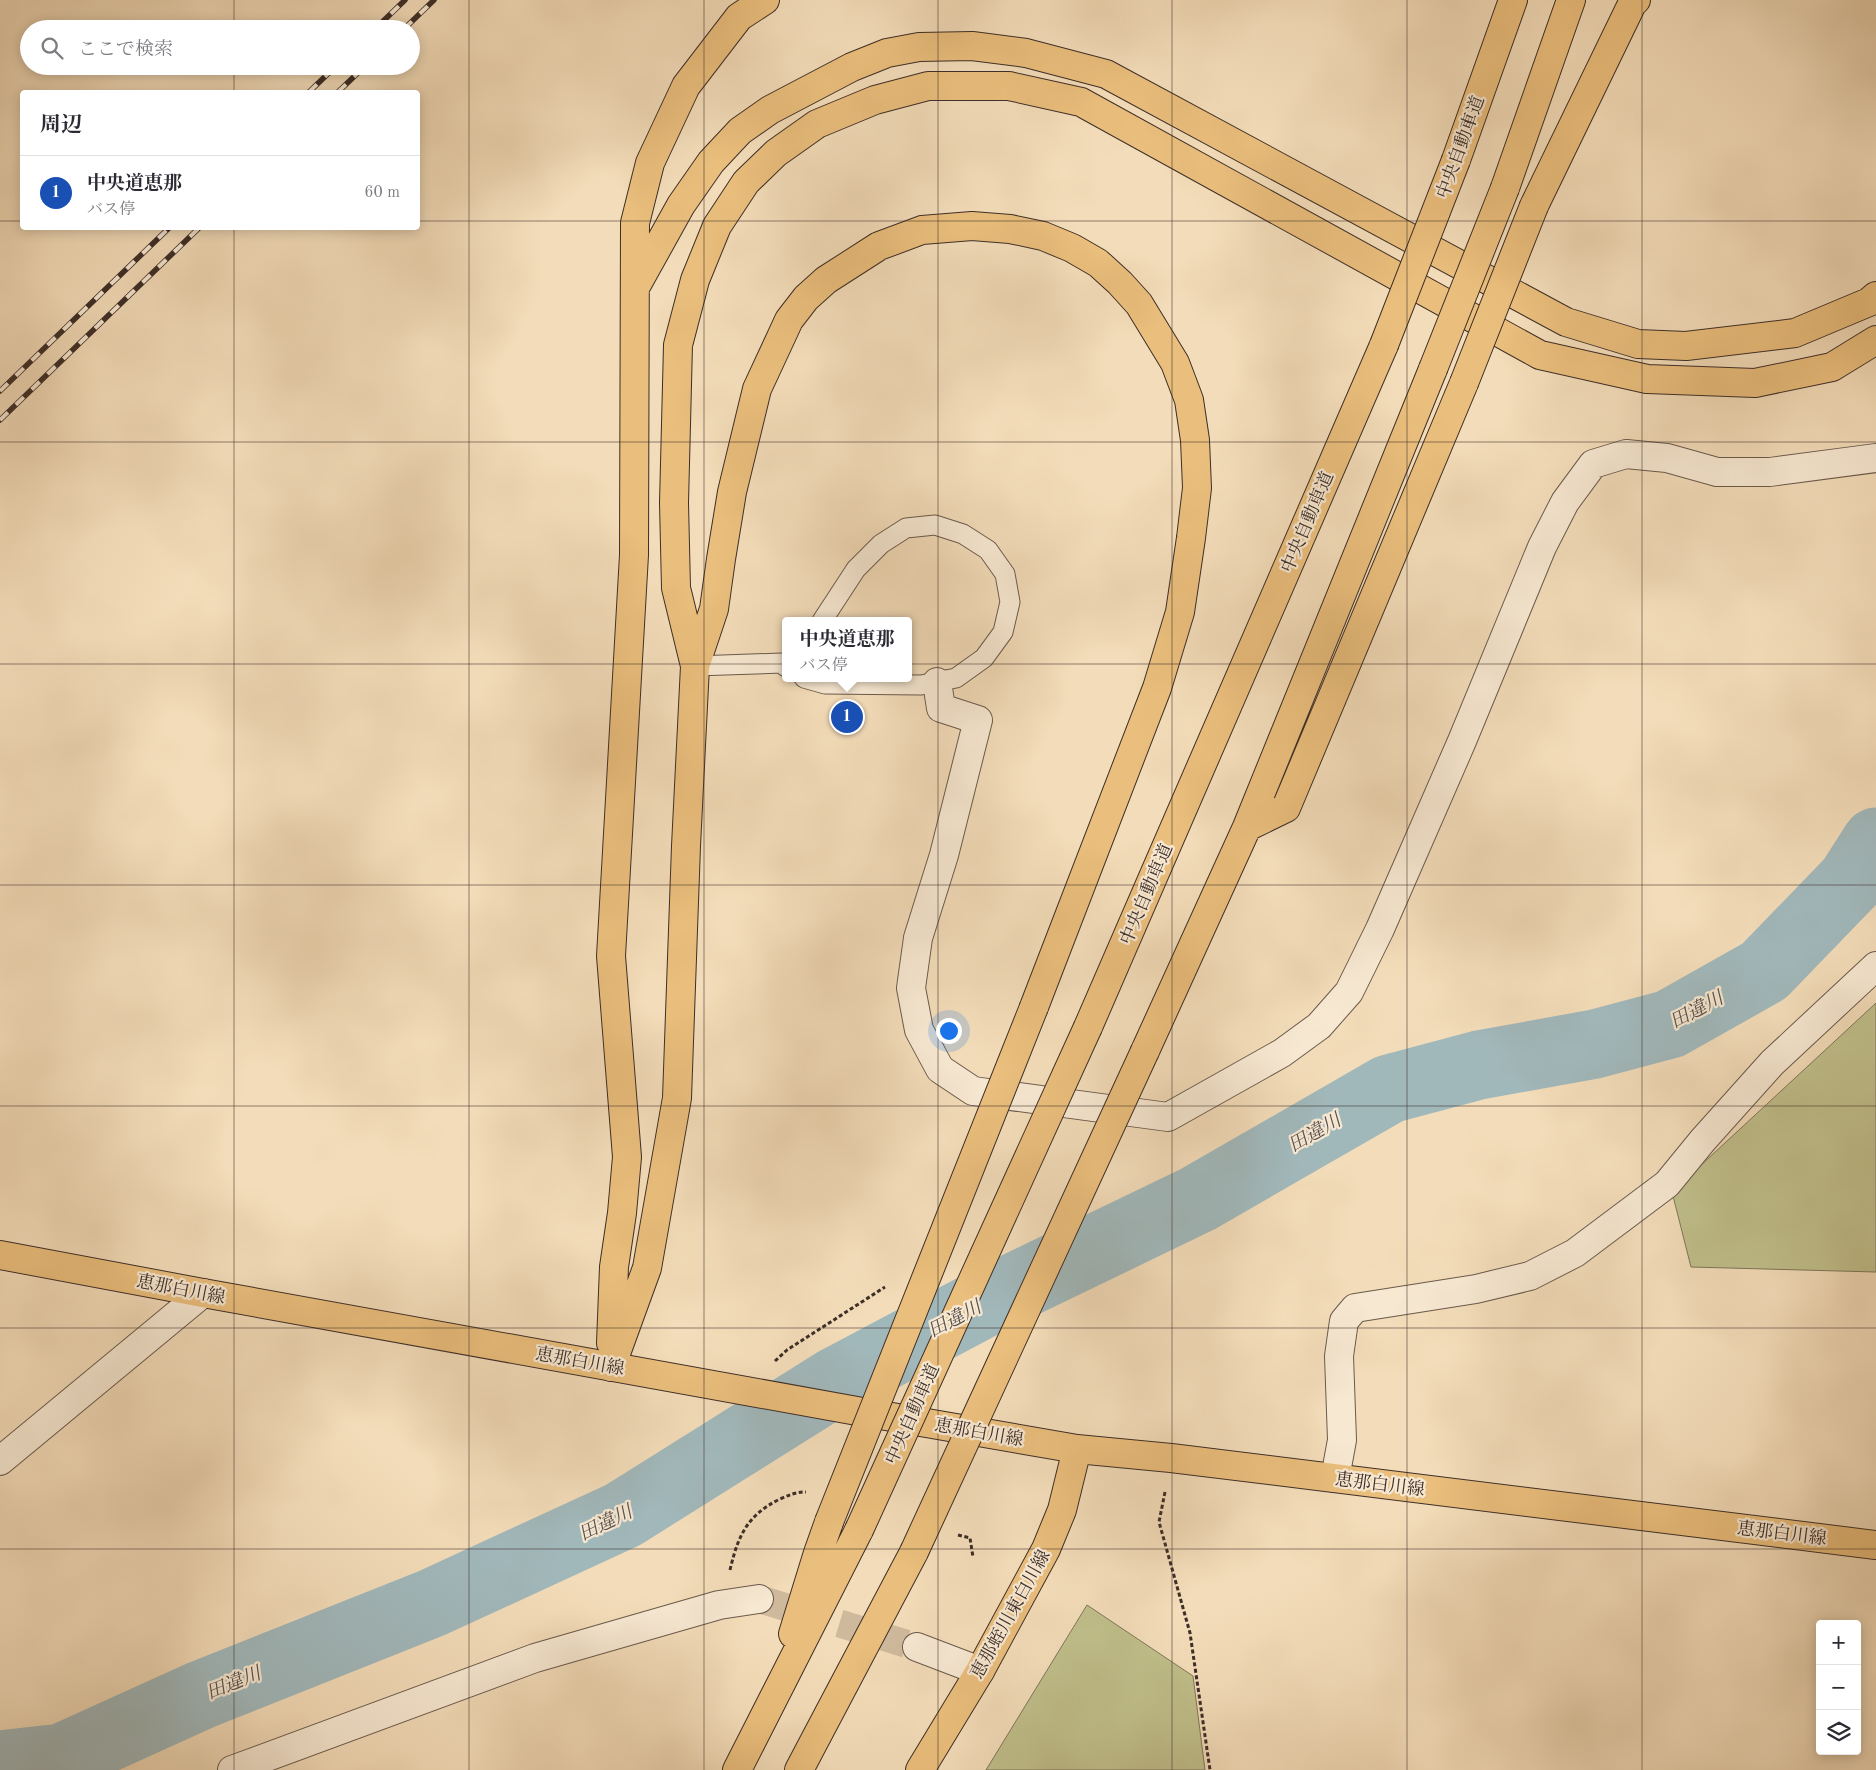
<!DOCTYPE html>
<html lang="ja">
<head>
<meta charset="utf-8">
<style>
  :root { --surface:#fff; --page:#f7f7f7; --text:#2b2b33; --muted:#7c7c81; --line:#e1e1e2; --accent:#8f2418 }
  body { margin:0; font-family:"Old Standard TT","Noto Serif JP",serif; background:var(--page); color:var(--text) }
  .controls { position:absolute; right:15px; bottom:15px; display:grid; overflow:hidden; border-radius:5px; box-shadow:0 2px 12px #0003 }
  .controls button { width:45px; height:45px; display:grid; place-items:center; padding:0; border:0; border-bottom:1px solid var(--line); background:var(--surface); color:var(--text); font:25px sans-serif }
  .you { position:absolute; left:948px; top:1030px; width:18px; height:18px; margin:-12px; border:4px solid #fff; border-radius:50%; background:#1a73e8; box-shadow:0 0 0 8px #1a73e833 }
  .badge { display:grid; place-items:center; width:32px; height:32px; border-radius:50%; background:var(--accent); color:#fff; font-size:16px; font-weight:700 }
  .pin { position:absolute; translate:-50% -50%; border:2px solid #fff; box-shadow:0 1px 5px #0006 }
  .popup { position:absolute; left:782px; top:617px; width:130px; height:65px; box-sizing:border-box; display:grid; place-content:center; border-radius:5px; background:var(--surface); filter:drop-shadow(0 1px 4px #0005); font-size:16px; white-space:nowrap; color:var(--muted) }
  .popup b { font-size:19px; color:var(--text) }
  .popup::after { content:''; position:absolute; left:50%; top:100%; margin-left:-10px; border:10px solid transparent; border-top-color:var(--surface) }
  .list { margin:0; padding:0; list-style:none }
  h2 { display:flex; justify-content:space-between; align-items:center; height:65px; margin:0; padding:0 20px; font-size:21px }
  h2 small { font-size:16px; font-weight:400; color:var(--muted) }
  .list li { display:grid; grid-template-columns:32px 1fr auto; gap:15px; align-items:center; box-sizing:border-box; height:75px; padding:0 20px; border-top:1px solid var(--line) }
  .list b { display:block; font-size:19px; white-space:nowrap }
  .list p { margin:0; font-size:16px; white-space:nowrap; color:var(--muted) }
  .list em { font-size:16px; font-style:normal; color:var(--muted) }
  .icon { flex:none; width:28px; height:28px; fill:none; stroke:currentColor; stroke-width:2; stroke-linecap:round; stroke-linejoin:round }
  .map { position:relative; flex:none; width:1876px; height:1770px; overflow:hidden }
  .search { position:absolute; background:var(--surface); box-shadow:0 2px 12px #0003; left:20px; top:20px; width:400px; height:55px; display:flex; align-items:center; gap:12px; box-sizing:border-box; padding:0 18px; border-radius:28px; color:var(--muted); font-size:19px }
  .panel { position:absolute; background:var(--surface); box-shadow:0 2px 12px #0003; left:20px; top:90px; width:400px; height:140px; border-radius:5px }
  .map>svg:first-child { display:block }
</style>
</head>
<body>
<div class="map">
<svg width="1876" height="1770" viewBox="0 0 1876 1770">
  <rect width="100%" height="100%" fill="#f3dcb9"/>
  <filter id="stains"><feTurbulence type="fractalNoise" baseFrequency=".004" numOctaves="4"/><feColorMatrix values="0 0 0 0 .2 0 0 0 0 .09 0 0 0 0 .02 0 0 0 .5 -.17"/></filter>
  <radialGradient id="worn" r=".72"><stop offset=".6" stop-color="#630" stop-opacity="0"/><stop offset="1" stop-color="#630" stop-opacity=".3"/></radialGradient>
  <path fill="#c0bf8b" stroke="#7e765a" d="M 1876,1003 L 1876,1272 L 1691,1267 L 1672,1192 Z
    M 1087,1605 L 1193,1676 L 1205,1770 L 986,1770 Z"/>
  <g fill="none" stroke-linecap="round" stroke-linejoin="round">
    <path stroke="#a1b8bb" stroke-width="69" d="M 0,1765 L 62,1758 L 201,1695 L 432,1603 L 623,1515 L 835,1382 L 995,1297 L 1198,1199 L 1389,1089 L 1479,1065 L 1595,1044 L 1670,1024 L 1764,971 L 1851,881 L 1876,842"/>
    <path stroke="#cfb99c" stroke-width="28" stroke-dasharray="28 14" stroke-linecap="butt" d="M 759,1599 L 917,1647"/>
    <defs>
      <path id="service" d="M 695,666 L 782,663 L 786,667
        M 804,678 L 825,684 L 921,685 L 956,678 L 984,658 L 1003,632 L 1010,602 L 1005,574 L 988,550 L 963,534 L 935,525 L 906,528 L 881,544 L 856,569 L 822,621"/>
      <path id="minor" d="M 937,682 L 941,708 L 978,720 L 944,855 L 918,938 L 911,988 L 919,1030 L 940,1069 L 973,1091 L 1168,1117 L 1282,1053 L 1319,1026 L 1349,992 L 1380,929 L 1462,741 L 1542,547 L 1565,502 L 1593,464 L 1626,454 L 1667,458 L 1717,472 L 1770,472 L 1876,458
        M 0,1461 L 203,1293
        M 1335,1478 L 1342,1440 L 1339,1356 L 1344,1321 L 1355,1308 L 1476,1289 L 1530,1276 L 1575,1253 L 1667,1184 L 1703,1140 L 1772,1063 L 1876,966
        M 917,1647 L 980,1671
        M 232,1770 L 535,1658 L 719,1605 L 759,1599"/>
      <path id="primary" d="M 0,1255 L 203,1293 L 857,1411 L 1077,1449 L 1171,1458 L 1876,1545
        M 920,1770 L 980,1671 L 1046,1549 L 1062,1510 L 1077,1449"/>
      <path id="motorway" d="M 1456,160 L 1513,0
        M 1505,188 L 1571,0
        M 1534,206 L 1632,4 L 1636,0
        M 636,286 L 681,205 L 711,162 L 740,131 L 770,110 L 852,67 L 887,53 L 919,47 L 972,46 L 1026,53 L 1106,74 L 1566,322 L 1638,344 L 1686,346 L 1795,333 L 1869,302 L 1876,296
        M 695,666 L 714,609 L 721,559 L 732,492 L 757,389 L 789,320 L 806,298 L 826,280 L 879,246 L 922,230 L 972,226 L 1010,229 L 1043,236 L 1072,248 L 1098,263 L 1120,283 L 1139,304 L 1175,363 L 1189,400 L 1195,440 L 1197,488 L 1191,538 L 1180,612 L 1157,688 L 1034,1007
        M 1247,827 L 1286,808 L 1464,383
        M 1088,1027 L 1384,345
        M 1145,1051 L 1247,827 L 1433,369
        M 611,1343 L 614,1267 L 622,1213 L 627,1157 L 611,956 L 634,555 L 635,223 L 650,163 L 686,86 L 739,17 L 765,0
        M 611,1367 L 647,1268 L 677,1098 L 686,846 L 695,666 L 676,588 L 674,503 L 678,345 L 695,280 L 717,226 L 746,182 L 776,153 L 817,124 L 875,100 L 928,86 L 1009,86 L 1081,102 L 1540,355 L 1647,379 L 1755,383 L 1832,367 L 1876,340
        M 793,1634 L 818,1553 L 829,1522
        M 737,1770 L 859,1530
        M 799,1770 L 914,1552"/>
    </defs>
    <use href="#service" stroke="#6a5a4c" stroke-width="21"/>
    <use href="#minor" stroke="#6a5a4c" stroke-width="30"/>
    <use href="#primary" stroke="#3d2e28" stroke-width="30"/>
    <use href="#motorway" stroke="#3d2e28" stroke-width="30"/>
    <path stroke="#3d2e28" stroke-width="3" stroke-dasharray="4 2.5" stroke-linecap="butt" d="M 775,1361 L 787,1350 L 885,1287
      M 1165,1492 L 1159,1522 L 1190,1633 L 1210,1770
      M 958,1535 L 970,1538 L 973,1557
      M 730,1570 C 738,1536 747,1515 780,1499 C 789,1495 796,1492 806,1492"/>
    <use href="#service" stroke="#f7e8d2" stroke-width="19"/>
    <use href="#minor" stroke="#f7e8d2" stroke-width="28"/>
    <use href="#primary" stroke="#eabe7c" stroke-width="28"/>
    <use href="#motorway" stroke="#eabe7c" stroke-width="28"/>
    <defs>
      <path id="rail" d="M 375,29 L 405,0
        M 404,29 L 434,0
        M 309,92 L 336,66
        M 338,92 L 365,66
        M 0,391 L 169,228
        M 0,420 L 199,228"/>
    </defs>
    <use href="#rail" stroke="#3d2e28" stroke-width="5.5"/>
    <use href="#rail" stroke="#f7e8d2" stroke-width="4" stroke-dasharray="11" stroke-linecap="butt"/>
    <defs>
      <path id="motorway-bridge" d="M 1384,345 L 1456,160
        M 1433,369 L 1505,188
        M 1464,383 L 1534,206
        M 829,1522 L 1034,1007
        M 859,1530 L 1088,1027
        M 914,1552 L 1145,1051"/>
    </defs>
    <use href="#motorway-bridge" stroke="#3d2e28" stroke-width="30" stroke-linecap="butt"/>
    <use href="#motorway-bridge" stroke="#eabe7c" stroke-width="28"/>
  </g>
  <path fill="none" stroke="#3d2e28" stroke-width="1" stroke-opacity="0.55" d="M 234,0 L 234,29M 469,0 L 469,1770M 704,0 L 704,1770M 938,0 L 938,1770M 1172,0 L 1172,1770M 1407,0 L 1407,1770M 1642,0 L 1642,1770M 234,66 L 234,92M 0,221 L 22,221M 418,221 L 1876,221M 234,228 L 234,1770M 0,442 L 1876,442M 0,664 L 1876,664M 0,885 L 1876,885M 0,1106 L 1876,1106M 0,1328 L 1876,1328M 0,1549 L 1876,1549"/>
  <g text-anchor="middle" stroke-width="4.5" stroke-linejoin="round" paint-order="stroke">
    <g font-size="18" fill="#3d2e28" stroke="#f7e8d2">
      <text transform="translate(1460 147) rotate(-70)" y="6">中央自動車道</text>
      <text transform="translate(1307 522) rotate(-67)" y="6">中央自動車道</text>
      <text transform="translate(1146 894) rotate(-67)" y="6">中央自動車道</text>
      <text transform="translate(181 1289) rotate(11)" y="6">恵那白川線</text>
      <text transform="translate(580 1361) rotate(10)" y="6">恵那白川線</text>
      <text transform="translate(912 1414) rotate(-66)" y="6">中央自動車道</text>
      <text transform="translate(979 1432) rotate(10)" y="6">恵那白川線</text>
      <text transform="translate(1380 1484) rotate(7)" y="6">恵那白川線</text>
      <text transform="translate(1782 1533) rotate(7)" y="6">恵那白川線</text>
      <text transform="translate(1010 1614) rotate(-61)" y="6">恵那蛭川東白川線</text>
    </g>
    <g font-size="19" font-style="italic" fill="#56504d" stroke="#f7e8d2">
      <text transform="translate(1696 1009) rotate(-28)" y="7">田違川</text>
      <text transform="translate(1314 1132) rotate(-30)" y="7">田違川</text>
      <text transform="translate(954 1318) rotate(-28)" y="7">田違川</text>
      <text transform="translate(605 1522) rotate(-26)" y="7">田違川</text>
      <text transform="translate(233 1682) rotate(-22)" y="7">田違川</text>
    </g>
  </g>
  <rect width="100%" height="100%" filter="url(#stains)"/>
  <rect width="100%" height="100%" fill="url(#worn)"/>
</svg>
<div class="controls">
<button>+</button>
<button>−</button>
<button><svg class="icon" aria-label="layers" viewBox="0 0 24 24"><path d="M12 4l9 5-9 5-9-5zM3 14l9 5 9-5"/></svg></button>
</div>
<div class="you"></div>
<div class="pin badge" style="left:847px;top:717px;background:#1a4fb4">1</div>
<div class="popup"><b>中央道恵那</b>バス停</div>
<div class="search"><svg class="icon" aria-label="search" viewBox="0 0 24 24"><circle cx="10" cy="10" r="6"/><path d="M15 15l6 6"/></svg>ここで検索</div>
<section class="panel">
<h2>周辺<small></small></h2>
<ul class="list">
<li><span class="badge" style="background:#1a4fb4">1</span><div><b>中央道恵那</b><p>バス停</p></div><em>60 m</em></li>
</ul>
</section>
</div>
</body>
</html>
